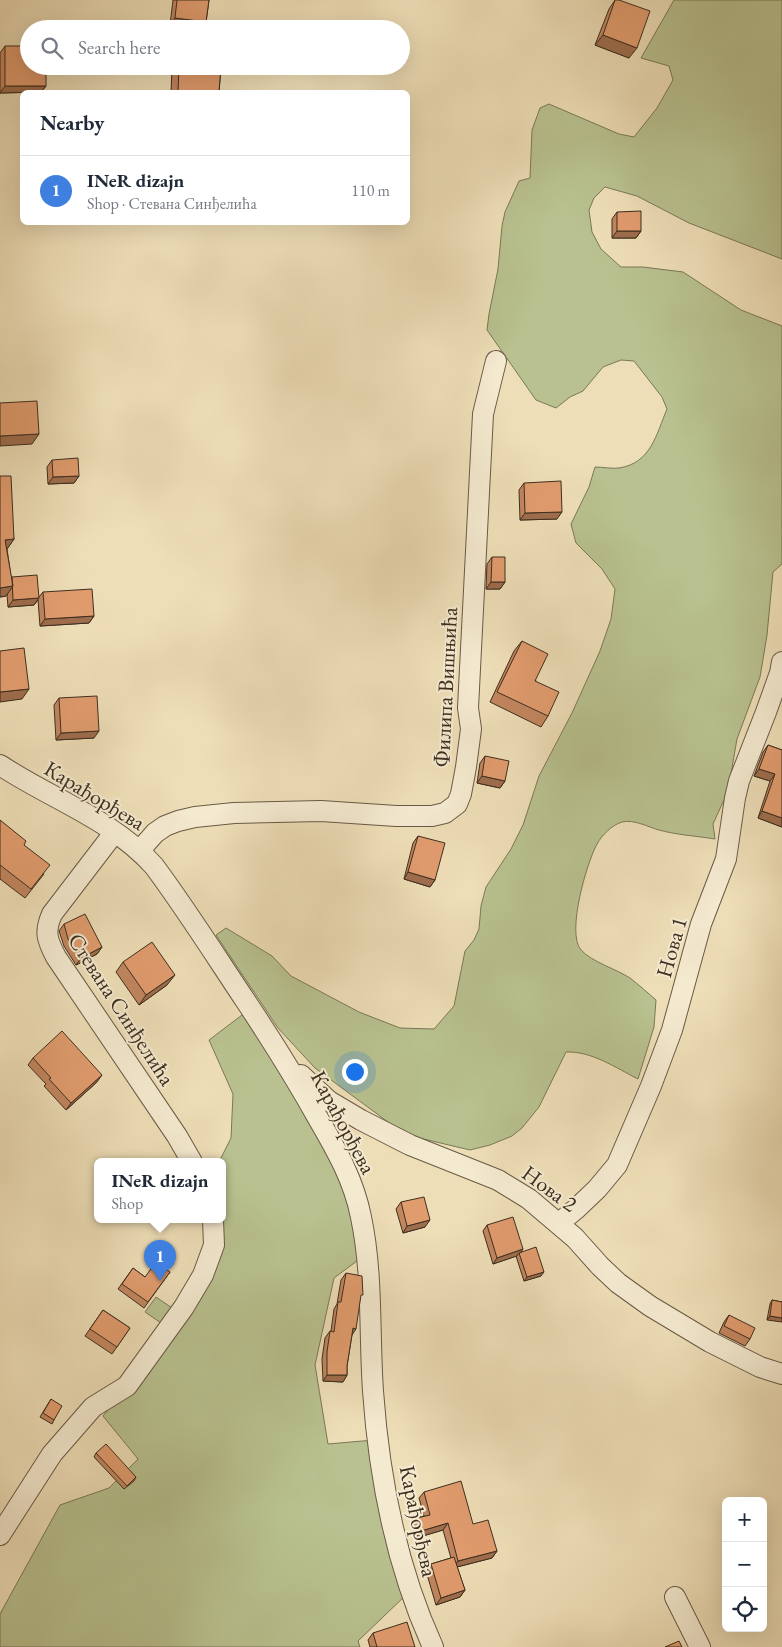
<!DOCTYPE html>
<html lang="en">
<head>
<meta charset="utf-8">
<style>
  :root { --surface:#fff; --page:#f2f2f3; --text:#1f2937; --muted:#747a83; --line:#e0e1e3; --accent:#8f2418 }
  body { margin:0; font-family:"EB Garamond",serif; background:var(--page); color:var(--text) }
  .controls { position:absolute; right:15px; bottom:15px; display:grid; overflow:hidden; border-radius:8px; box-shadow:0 5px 20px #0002 }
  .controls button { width:45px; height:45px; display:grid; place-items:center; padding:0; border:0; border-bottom:1px solid var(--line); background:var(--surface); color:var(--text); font:25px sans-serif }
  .you { position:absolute; left:354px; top:1071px; width:18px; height:18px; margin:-12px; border:4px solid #fff; border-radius:50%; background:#1a73e8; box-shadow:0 0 0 8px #1a73e833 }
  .badge { display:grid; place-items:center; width:32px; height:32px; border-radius:50%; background:var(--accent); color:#fff; font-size:16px; font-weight:700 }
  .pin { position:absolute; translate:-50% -41px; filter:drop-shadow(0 1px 2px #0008) }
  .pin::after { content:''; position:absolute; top:26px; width:18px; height:15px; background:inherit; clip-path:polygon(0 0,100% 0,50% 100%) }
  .popup { position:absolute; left:94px; top:1158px; width:132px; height:65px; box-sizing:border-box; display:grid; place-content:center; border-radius:8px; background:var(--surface); filter:drop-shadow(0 1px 4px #0005); font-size:16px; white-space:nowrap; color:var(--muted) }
  .popup b { font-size:19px; color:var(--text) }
  .popup::after { content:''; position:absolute; left:50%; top:100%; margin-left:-10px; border:10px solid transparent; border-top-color:var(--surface) }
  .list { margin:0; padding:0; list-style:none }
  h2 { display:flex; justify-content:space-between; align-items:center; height:65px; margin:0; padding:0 20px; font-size:21px }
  h2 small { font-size:16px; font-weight:400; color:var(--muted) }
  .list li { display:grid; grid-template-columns:32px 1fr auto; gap:15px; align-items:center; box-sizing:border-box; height:70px; padding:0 20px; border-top:1px solid var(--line) }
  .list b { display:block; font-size:19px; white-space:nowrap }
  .list p { margin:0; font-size:16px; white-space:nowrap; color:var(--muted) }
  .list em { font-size:16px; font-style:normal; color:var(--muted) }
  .icon { flex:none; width:28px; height:28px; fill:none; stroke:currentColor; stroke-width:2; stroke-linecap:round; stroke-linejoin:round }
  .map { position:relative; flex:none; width:782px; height:1647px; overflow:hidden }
  .search { position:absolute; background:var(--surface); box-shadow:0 5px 20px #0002; left:20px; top:20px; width:390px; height:55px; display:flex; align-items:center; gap:12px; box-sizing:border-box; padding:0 18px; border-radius:28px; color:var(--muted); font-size:19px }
  .panel { position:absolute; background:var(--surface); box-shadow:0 5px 20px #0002; left:20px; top:90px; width:390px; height:135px; border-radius:8px }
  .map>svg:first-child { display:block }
</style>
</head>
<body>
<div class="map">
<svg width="782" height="1647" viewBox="0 0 782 1647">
  <rect width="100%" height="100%" fill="#eedeb7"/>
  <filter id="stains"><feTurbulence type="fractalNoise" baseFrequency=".004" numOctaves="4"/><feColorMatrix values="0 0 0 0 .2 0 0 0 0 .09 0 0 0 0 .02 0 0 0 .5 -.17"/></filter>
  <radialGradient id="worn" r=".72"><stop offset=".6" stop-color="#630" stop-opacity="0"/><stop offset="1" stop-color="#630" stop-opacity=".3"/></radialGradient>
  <path fill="#b8c18f" stroke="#7a7858" d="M 674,0 L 782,0 L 782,259 L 689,223 L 637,196 L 605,187 L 594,198 L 589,210 L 592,232 L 601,249 L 621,267 L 643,267 L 683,272 L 741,310 L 782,326 L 782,564 L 773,572 L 767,635 L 760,677 L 737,739 L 728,791 L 713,824 L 715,839 C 697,836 677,835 659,830 C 648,827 634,819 622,822 C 612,825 602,835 597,844 C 587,862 566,933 581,950 C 592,962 616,969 630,978 C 639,985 648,993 656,1000 L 654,1027 L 638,1079 C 616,1068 592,1051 566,1052 L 539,1107 L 522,1128 L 512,1136 L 490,1145 L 470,1150 L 415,1137 L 392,1125 L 315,1068 L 278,1028 L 216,935 L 226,928 L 272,956 L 291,976 L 359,1012 L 400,1028 L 434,1029 L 454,1006 L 465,951 L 474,940 L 479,929 L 481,906 L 486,887 L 511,849 L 523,825 L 539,776 L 572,713 L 600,651 L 611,619 L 615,589 L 602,569 L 576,543 L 571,524 L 589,487 L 595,467 C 603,467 612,469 619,468 C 651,463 656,435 667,409 L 662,397 L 634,361 L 621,360 L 603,367 L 583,391 L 570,397 L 556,408 L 536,400 L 487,330 L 489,314 L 498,269 L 502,226 L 505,212 L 519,181 L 530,178 L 532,130 L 540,108 L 549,104 L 619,134 L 634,137 L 657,108 L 673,80 L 669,66 L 641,58 Z
    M 250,1009 L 348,1175 L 361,1258 L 334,1278 L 315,1365 L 328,1444 L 374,1440 L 406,1595 L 358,1641 L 360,1647 L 0,1647 L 0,1614 L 60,1505 L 109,1488 L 138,1459 L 103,1416 L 112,1405 L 134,1390 L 222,1220 L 222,1162 L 219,1162 L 231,1138 L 233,1094 L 209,1040 Z
    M 156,1297 L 175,1310 L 164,1325 L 145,1312 Z"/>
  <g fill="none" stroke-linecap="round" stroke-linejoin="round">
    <defs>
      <path id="minor" d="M 0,765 C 51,799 112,819 154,866 C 186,909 215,955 245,1000 C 271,1039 296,1079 319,1120 C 337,1151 354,1181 361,1217 C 373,1274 369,1333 373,1391 C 379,1477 397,1568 433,1647
        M 114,833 L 52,914 C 44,932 47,940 56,957 L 177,1136 L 192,1162
        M 140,850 L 155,833 L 165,826 L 178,821 L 195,817 L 234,813 L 321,811 L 396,816 L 432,816 L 445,813 L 457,804 L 461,794 L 466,767 L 471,729 L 468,708 L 483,414 L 496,361
        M 301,1075 L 329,1101 L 361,1120 L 410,1145 L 498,1180 L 529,1199 L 575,1238 L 600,1266 L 618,1283 L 650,1306 L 710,1342 L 760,1367 L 782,1374
        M 559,1223 L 576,1209 L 597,1189 L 617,1165 L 651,1086 L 672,1030 L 701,924 L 726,859 L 735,798 L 739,781 L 766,712 L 780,673 L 782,662
        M 0,1535 L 52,1454 L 93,1407 L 127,1386 L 184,1307 L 203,1275 L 214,1245 L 213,1220
        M 675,1597 L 700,1647"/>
    </defs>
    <use href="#minor" stroke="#695a46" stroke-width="22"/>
    <use href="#minor" stroke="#f4ead0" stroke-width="20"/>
  </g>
  <path fill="#c2865f" stroke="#3d2e20" d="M 173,0 L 209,0 L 206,22 L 202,29 L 170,25 Z
    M 615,0 L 619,0 L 629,58 L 595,45 L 609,9 Z
    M 5,46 L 46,86 L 41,92 L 0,93 L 0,53 Z
    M 174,66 L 221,66 L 219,92 L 171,92 L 172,68 Z
    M 617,212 L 641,231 L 636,238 L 612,238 L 612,219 Z
    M 52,460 L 79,476 L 74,483 L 48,484 L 47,467 Z
    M 0,476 L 14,539 L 7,549 L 11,577 L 39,597 L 43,592 L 94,616 L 89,623 L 40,626 L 38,600 L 34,605 L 8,607 L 7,594 L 6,596 L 0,597 Z
    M 524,483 L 557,519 L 520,520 L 519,490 Z
    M 492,557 L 505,582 L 500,589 L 486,589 L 487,564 Z
    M 522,641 L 548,716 L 541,727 L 490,702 L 514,651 Z
    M 59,698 L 94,738 L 56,740 L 54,705 Z
    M 768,745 L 782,750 L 782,827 L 758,818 L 770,781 L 754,776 L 763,752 Z
    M 485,756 L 505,781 L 500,788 L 477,783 L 480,763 Z
    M 0,820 L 24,845 L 44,874 L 25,898 L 0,879 Z
    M 418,836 L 435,880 L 430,887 L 404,879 L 413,843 Z
    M 64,924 L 102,947 L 97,954 L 76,965 L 64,946 L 59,931 Z
    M 123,962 L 167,985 L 139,1005 L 116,972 Z
    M 33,1058 L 97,1082 L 66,1110 L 44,1086 L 46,1084 L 28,1065 Z
    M 401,1202 L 425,1227 L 403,1233 L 396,1209 Z
    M 487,1225 L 521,1252 L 541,1276 L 524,1281 L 516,1256 L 493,1264 L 483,1231 Z
    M 133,1268 L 145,1277 L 170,1272 L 144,1308 L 118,1289 Z
    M 346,1273 L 360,1299 L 352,1335 L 347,1366 L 347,1375 L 343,1382 L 323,1381 L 322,1359 L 325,1338 L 330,1331 L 331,1331 L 334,1309 L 337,1304 L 341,1280 Z
    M 772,1300 L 782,1302 L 767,1320 L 770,1304 Z
    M 103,1310 L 130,1328 L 112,1354 L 85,1336 Z
    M 729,1315 L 750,1339 L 745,1346 L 719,1333 L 724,1322 Z
    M 51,1399 L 54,1420 L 52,1424 L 40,1417 Z
    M 96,1453 L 136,1477 L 134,1481 L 124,1489 L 94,1457 Z
    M 424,1492 L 473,1524 L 497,1551 L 492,1558 L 457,1567 L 465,1590 L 460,1597 L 436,1605 L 426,1571 L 431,1564 L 451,1558 L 443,1530 L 416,1538 L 412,1525 L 417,1518 L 424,1516 L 419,1498 Z
    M 373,1633 L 415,1647 L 370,1647 L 368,1640 Z"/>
  <path fill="#9e6d4d" stroke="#3d2e20" d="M 175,18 L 206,22 L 202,29 L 170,25 Z
    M 603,35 L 637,48 L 629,58 L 595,45 Z
    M 5,86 L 46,86 L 41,92 L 0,93 Z
    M 617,231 L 641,231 L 636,238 L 612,238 Z
    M 39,434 L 32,444 L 0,446 L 0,436 Z
    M 79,476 L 74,483 L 48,484 L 53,477 Z
    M 562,512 L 557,519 L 520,520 L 525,513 Z
    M 14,539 L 7,549 L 0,549 L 5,540 Z
    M 491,582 L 505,582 L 500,589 L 486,589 Z
    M 13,586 L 6,596 L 0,597 L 0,588 Z
    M 39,598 L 34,605 L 8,607 L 13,600 Z
    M 94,616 L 89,623 L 40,626 L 45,619 Z
    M 29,689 L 22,699 L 0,702 L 0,692 Z
    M 99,731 L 94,738 L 56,740 L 61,733 Z
    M 759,769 L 775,774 L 770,781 L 754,776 Z
    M 482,776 L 505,781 L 500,788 L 477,783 Z
    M 762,811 L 782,818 L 782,827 L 758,818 Z
    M 408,872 L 435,880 L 430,887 L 404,879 Z
    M 102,947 L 97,954 L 76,965 L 81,958 Z
    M 175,975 L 167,985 L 139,1005 L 146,995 Z
    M 102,1075 L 97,1082 L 66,1110 L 71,1103 Z
    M 430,1220 L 425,1227 L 403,1233 L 407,1226 Z
    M 523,1249 L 520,1254 L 519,1253 L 517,1256 L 493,1264 L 497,1258 Z
    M 544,1272 L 541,1276 L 524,1281 L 527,1277 Z
    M 770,1316 L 782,1318 L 782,1322 L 767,1320 Z
    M 353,1328 L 356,1329 L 352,1335 Z
    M 327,1375 L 347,1375 L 343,1382 L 323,1381 Z
    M 448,1523 L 443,1530 L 416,1538 L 421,1531 Z
    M 497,1551 L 492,1558 L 453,1568 L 458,1561 Z
    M 465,1590 L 460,1597 L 436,1605 L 441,1598 Z"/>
  <path fill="#e19c6e" stroke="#3d2e20" d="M 177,0 L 209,0 L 206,22 L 175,18 Z
    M 615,0 L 619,0 L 650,11 L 637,48 L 603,35 Z
    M 5,46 L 29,46 L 29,66 L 46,66 L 46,86 L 5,86 Z
    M 179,66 L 221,66 L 219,92 L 178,92 Z
    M 641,211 L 641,231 L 617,231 L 617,212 Z
    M 37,401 L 39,434 L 0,436 L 0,403 Z
    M 78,458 L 79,476 L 53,477 L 52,460 Z
    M 0,476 L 11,476 L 14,539 L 5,540 L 13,586 L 0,588 Z
    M 561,481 L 562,512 L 525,513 L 524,483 Z
    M 492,557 L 505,557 L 505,582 L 491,582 Z
    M 37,575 L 39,598 L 13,600 L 12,577 Z
    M 92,589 L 94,616 L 45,619 L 43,592 Z
    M 522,641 L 548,654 L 535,681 L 559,692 L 548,716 L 497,692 Z
    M 24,648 L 29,689 L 0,692 L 0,651 Z
    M 97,696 L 99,731 L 61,733 L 59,698 Z
    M 768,745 L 782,750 L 782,818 L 762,811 L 775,774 L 759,769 Z
    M 485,756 L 509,761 L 505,781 L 482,776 Z
    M 0,820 L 26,841 L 24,845 L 50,865 L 31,889 L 0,865 Z
    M 418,836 L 445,843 L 435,880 L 408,872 Z
    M 85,914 L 102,947 L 81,958 L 68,939 L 64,924 Z
    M 152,942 L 175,975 L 146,995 L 123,962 Z
    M 62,1031 L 102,1075 L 71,1103 L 49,1079 L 51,1078 L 33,1058 Z
    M 424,1197 L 430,1220 L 407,1226 L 401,1202 Z
    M 513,1217 L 523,1249 L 497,1258 L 487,1225 Z
    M 536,1247 L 544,1272 L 527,1277 L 519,1253 Z
    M 156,1262 L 170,1272 L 148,1302 L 122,1284 L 133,1268 L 145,1277 Z
    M 346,1273 L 362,1276 L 363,1295 L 361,1295 L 356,1329 L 353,1328 L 347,1366 L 347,1375 L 327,1375 L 327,1352 L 330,1331 L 334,1332 L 338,1302 L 341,1302 Z
    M 772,1300 L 782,1302 L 782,1318 L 770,1316 Z
    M 103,1310 L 130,1328 L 117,1347 L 90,1329 Z
    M 729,1315 L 755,1328 L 750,1339 L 724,1326 Z
    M 51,1399 L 62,1406 L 54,1420 L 43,1413 Z
    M 106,1444 L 136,1477 L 127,1486 L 96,1453 Z
    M 461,1481 L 473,1524 L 488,1520 L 497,1551 L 458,1561 L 448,1523 L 421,1531 L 417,1518 L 430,1515 L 424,1492 Z
    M 454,1557 L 465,1590 L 441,1598 L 431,1564 Z
    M 407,1622 L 415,1647 L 377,1647 L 373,1633 Z
    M 679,1641 L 682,1647 L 665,1647 Z"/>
  <g text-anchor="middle" stroke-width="4" stroke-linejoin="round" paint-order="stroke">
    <g font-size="22" fill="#3d2e20" stroke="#f4ead0">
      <text transform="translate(445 687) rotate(-87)" y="8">Филипа Вишњића</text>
      <text transform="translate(95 795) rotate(31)" y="8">Карађорђева</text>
      <text transform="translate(671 947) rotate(-74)" y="8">Нова 1</text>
      <text transform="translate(122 1009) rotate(57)" y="8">Стевана Синђелића</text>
      <text transform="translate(344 1122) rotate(62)" y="8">Карађорђева</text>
      <text transform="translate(550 1188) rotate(36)" y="8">Нова 2</text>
      <text transform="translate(419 1521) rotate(78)" y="8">Карађорђева</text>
    </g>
  </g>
  <rect width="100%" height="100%" filter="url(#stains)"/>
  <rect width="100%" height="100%" fill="url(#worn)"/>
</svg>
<div class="controls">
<button>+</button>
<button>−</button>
<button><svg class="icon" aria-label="locate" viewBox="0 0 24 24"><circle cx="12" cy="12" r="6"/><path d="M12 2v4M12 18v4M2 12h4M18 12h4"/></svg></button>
</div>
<div class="you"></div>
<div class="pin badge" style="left:160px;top:1281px;background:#3f7fe0">1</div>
<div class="popup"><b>INeR dizajn</b>Shop</div>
<div class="search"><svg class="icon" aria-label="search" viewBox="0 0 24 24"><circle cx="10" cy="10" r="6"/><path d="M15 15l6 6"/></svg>Search here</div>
<section class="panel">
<h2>Nearby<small></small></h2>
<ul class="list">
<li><span class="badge" style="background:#3f7fe0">1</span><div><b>INeR dizajn</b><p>Shop · Стевана Синђелића</p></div><em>110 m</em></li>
</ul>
</section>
</div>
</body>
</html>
